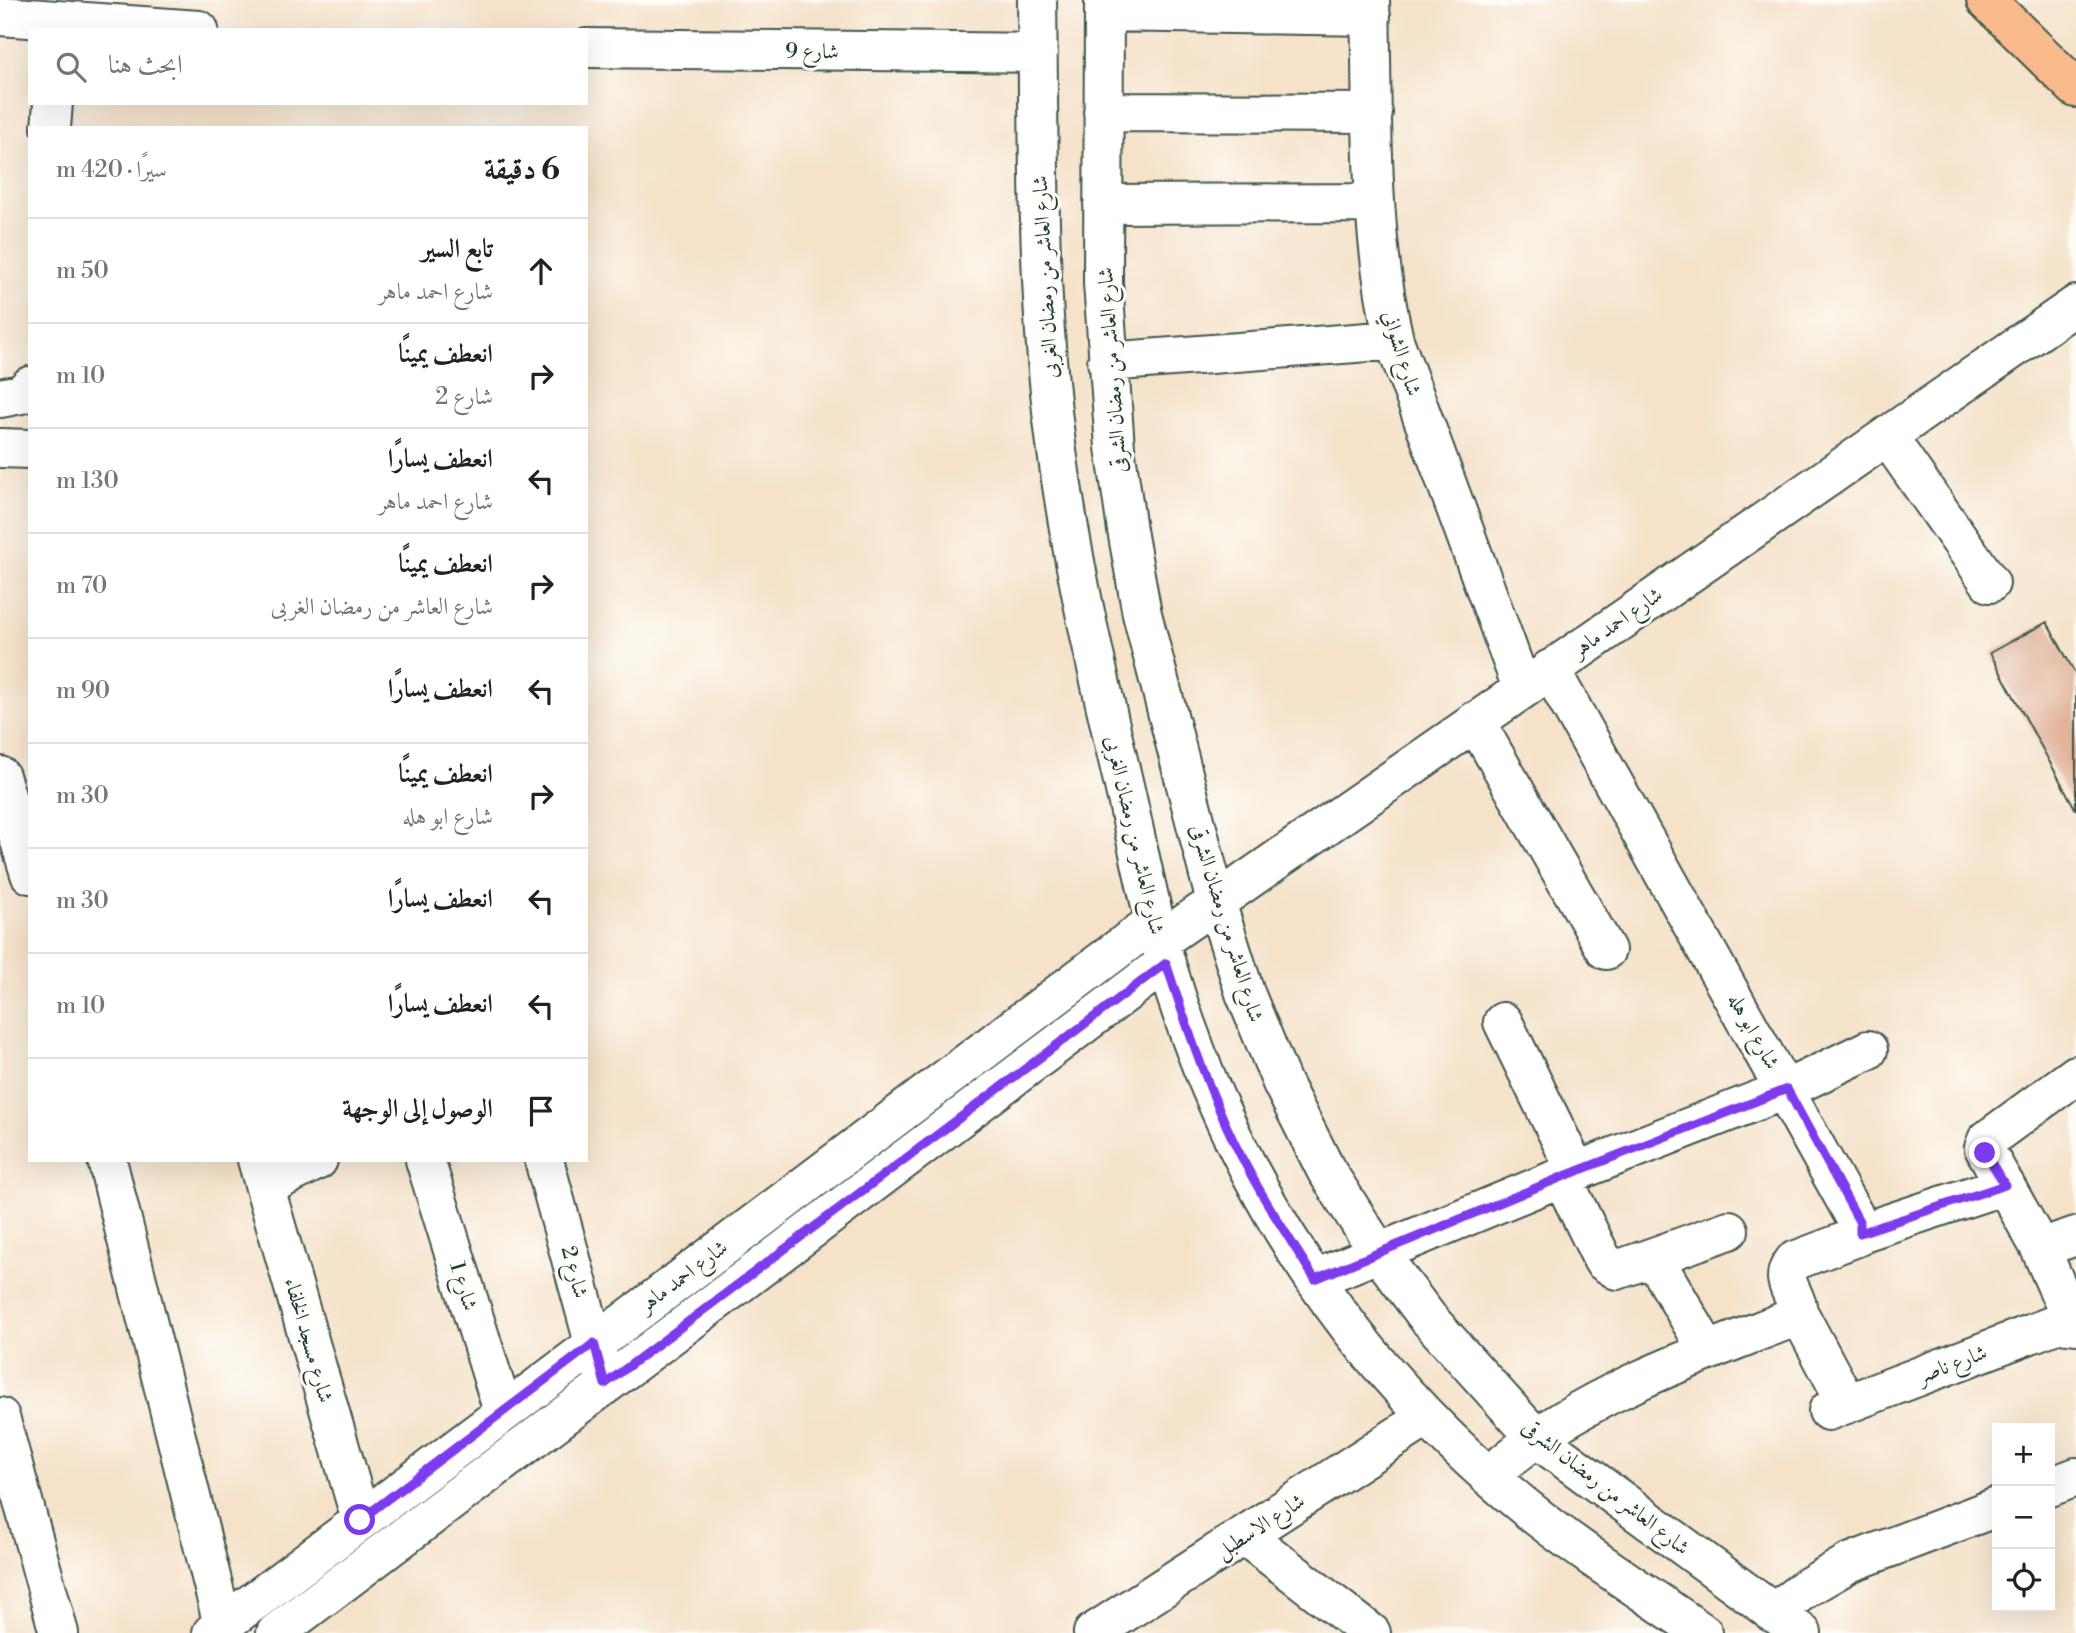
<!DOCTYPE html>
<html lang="ar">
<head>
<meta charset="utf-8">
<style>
  :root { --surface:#fff; --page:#f2f2f2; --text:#222; --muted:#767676; --line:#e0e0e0 }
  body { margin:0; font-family:"Libre Bodoni",Amiri,serif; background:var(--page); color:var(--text); direction:rtl }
  .controls { position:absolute; right:21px; bottom:21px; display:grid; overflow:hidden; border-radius:0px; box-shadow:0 7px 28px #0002 }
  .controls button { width:63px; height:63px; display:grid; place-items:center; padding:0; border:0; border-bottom:2px solid var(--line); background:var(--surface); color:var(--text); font:35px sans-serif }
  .stop { position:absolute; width:21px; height:21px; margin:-16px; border:5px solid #7c3aed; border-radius:50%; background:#fff }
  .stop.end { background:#7c3aed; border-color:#fff; box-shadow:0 2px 7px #0008 }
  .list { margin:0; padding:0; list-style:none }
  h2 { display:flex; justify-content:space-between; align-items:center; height:91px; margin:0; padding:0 28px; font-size:30px }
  h2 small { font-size:23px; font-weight:400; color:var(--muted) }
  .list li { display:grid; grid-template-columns:46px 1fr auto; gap:21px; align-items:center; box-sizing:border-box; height:105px; padding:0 28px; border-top:2px solid var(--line) }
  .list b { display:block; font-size:26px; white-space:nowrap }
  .list p { margin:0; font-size:23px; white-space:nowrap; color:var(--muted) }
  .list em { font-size:23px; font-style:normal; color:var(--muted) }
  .icon { flex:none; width:38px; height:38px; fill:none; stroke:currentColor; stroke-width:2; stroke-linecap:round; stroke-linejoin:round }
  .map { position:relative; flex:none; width:2076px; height:1633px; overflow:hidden; direction:ltr }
  .search { position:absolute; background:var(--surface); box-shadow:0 7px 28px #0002; left:28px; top:28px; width:560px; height:77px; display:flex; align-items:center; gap:18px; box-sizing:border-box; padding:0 24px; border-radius:0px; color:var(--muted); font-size:26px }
  .panel { position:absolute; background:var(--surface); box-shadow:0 7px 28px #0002; left:28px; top:126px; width:560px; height:1036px; border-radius:0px; direction:rtl }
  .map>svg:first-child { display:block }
</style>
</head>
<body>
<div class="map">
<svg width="2076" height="1633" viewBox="0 0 2076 1633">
  <rect width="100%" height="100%" fill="#fdfcf7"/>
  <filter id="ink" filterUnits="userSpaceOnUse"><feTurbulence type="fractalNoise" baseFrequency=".0143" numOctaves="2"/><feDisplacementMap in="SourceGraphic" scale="14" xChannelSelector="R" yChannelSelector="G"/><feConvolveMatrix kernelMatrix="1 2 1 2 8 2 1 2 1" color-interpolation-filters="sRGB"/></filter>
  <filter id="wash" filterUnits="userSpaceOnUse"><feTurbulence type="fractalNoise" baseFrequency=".00686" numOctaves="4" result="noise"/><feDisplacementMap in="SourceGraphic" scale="28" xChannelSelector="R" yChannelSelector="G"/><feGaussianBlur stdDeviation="1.57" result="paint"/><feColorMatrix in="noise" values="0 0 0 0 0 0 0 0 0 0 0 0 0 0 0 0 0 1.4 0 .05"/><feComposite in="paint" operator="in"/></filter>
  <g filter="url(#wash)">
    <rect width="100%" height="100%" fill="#f5e2c9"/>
    <g id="blocks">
      <path fill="#e1b399" d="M 2047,622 L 2076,675 L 2076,810 L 1990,653 Z"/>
    </g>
  </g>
  <g filter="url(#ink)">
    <use href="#blocks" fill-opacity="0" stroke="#3f564a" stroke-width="2"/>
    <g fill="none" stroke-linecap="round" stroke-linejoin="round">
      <defs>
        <path id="minor" d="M 1037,0 C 1039,127 1037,255 1049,382 C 1062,522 1094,658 1126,794 C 1139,851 1150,910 1167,967 C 1209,1106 1276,1239 1369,1352 C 1419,1412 1474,1467 1535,1515 C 1588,1557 1647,1594 1703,1633
          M 1104,0 L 1103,283 L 1115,447 L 1127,530 L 1142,614 L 1216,902 L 1245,993 L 1282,1083 L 1326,1170 L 1379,1253 L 1428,1318 L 1536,1438 L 1802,1633
          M 1370,0 C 1373,113 1368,228 1394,340 L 1522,688
          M 1104,12 L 1371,16
          M 0,16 L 199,30
          M 586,48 L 1038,53
          M 1103,112 L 1373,113
          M 51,128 L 53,103
          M 1103,204 L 1375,203
          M 1107,362 L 1394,340
          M 0,398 L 21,394 L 30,386
          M 1887,436 L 1990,583
          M 0,448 L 30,449
          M 1475,721 L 1606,950
          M 0,776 L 30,874
          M 1160,941 L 2076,305
          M 1503,1022 L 1576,1171
          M 107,1160 L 225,1633
          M 257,1160 L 361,1520
          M 425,1160 L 503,1411
          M 544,1160 L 600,1365
          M 1562,1177 L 1603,1261 L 1617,1270 L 1729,1230
          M 265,1187 L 318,1160
          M 1860,1233 L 2005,1185
          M 2040,1248 L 2076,1236
          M 1654,1258 L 1708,1351
          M 1315,1279 L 1562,1177 L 1787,1089 L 1868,1050
          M 1797,1310 L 1847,1404
          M 2073,1323 L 2040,1248 L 1984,1148 L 1987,1140 L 2076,1075
          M 1828,1411 L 2059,1323 L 2076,1325
          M 0,1417 L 59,1633
          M 1488,1476 C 1504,1464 1518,1451 1534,1440 C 1604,1388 1709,1351 1790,1319 L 1797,1306 C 1792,1288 1779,1279 1794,1261 L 1857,1237 L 1861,1228 L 1550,669
          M 2050,1487 L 2076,1477
          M 1245,1536 L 1371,1633
          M 1773,1613 L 1806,1588 L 1849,1563 L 1997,1507
          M 212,1633 L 1155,921
          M 276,1633 L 1165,963
          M 1093,1633 L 1427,1417"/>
        <path id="major" d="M 1986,0 L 2076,88"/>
      </defs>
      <use href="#minor" stroke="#3f564a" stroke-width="42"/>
      <use href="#major" stroke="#3f564a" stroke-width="42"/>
      <use href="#minor" stroke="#fff" stroke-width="38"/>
      <use href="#major" stroke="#fabb8c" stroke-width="38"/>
    </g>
  </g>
  <g fill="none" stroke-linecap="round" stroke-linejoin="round" filter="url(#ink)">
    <path stroke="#7c3aed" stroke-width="9" d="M 360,1520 L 594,1343 L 605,1384 L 1166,963 C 1184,1018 1202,1072 1226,1125 C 1250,1179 1283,1229 1315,1279 L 1562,1177 L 1787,1089 L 1860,1223 L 1860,1233 L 2005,1185 L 1985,1153"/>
  </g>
  <g text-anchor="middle" stroke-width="6" stroke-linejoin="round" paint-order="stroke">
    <g font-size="21" fill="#1f3d34" stroke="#fdfcf7">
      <text transform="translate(812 51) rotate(1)" y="7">شارع 9</text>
      <text transform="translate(1045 277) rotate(-93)" y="7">شارع العاشر من رمضان الغربى</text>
      <text transform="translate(1402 353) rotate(73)" y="7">شارع الشواني</text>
      <text transform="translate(1112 370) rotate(-94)" y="7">شارع العاشر من رمضان الشرقى</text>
      <text transform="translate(1617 622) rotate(-35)" y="7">شارع احمد ماهر</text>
      <text transform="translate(1135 835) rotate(77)" y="7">شارع العاشر من رمضان الغربى</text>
      <text transform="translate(1227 923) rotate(73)" y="7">شارع العاشر من رمضان الشرقى</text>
      <text transform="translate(1754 1031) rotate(61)" y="7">شارع ابو هله</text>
      <text transform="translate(575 1272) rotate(75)" y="7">شارع 2</text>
      <text transform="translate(683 1276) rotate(-37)" y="7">شارع احمد ماهر</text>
      <text transform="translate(464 1286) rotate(73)" y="7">شارع 1</text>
      <text transform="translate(309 1340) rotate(74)" y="7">شارع مسجد الخلفاء</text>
      <text transform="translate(1952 1364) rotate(-21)" y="7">شارع ناصر</text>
      <text transform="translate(1606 1487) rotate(38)" y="7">شارع العاشر من رمضان الشرقى</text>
      <text transform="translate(1260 1526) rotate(-33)" y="7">شارع الاسطبل</text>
    </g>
  </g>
</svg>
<div class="controls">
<button>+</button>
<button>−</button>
<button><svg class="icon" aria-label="locate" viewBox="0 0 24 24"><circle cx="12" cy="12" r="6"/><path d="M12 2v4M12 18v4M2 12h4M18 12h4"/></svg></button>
</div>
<div class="stop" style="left:360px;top:1520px"></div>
<div class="stop end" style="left:1985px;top:1153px"></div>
<div class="search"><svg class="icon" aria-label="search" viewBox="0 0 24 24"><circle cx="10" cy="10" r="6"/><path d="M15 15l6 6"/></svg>ابحث هنا</div>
<section class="panel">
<h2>6 دقيقة<small>سيرًا · 420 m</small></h2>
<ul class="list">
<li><svg class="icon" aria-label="ahead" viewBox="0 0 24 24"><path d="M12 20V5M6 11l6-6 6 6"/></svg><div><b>تابع السير</b><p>شارع احمد ماهر</p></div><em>50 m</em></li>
<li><svg class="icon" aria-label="right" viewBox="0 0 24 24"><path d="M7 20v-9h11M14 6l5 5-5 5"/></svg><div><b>انعطف يمينًا</b><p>شارع 2</p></div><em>10 m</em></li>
<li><svg class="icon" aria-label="left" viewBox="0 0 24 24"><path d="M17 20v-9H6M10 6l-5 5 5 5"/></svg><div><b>انعطف يسارًا</b><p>شارع احمد ماهر</p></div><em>130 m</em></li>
<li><svg class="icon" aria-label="right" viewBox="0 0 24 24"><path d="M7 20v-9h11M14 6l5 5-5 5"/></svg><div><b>انعطف يمينًا</b><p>شارع العاشر من رمضان الغربى</p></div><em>70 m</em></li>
<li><svg class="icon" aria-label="left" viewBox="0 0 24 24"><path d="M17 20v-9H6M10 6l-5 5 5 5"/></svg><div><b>انعطف يسارًا</b></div><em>90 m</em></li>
<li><svg class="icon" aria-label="right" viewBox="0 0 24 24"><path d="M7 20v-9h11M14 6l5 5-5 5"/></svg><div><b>انعطف يمينًا</b><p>شارع ابو هله</p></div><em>30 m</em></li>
<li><svg class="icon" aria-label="left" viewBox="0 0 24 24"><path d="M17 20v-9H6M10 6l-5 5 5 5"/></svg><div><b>انعطف يسارًا</b></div><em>30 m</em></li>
<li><svg class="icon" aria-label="left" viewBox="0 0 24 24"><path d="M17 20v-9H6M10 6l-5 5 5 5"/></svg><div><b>انعطف يسارًا</b></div><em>10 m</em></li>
<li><svg class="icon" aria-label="arrive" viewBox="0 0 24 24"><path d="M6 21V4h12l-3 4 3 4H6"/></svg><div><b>الوصول إلى الوجهة</b></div></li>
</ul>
</section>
</div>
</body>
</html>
